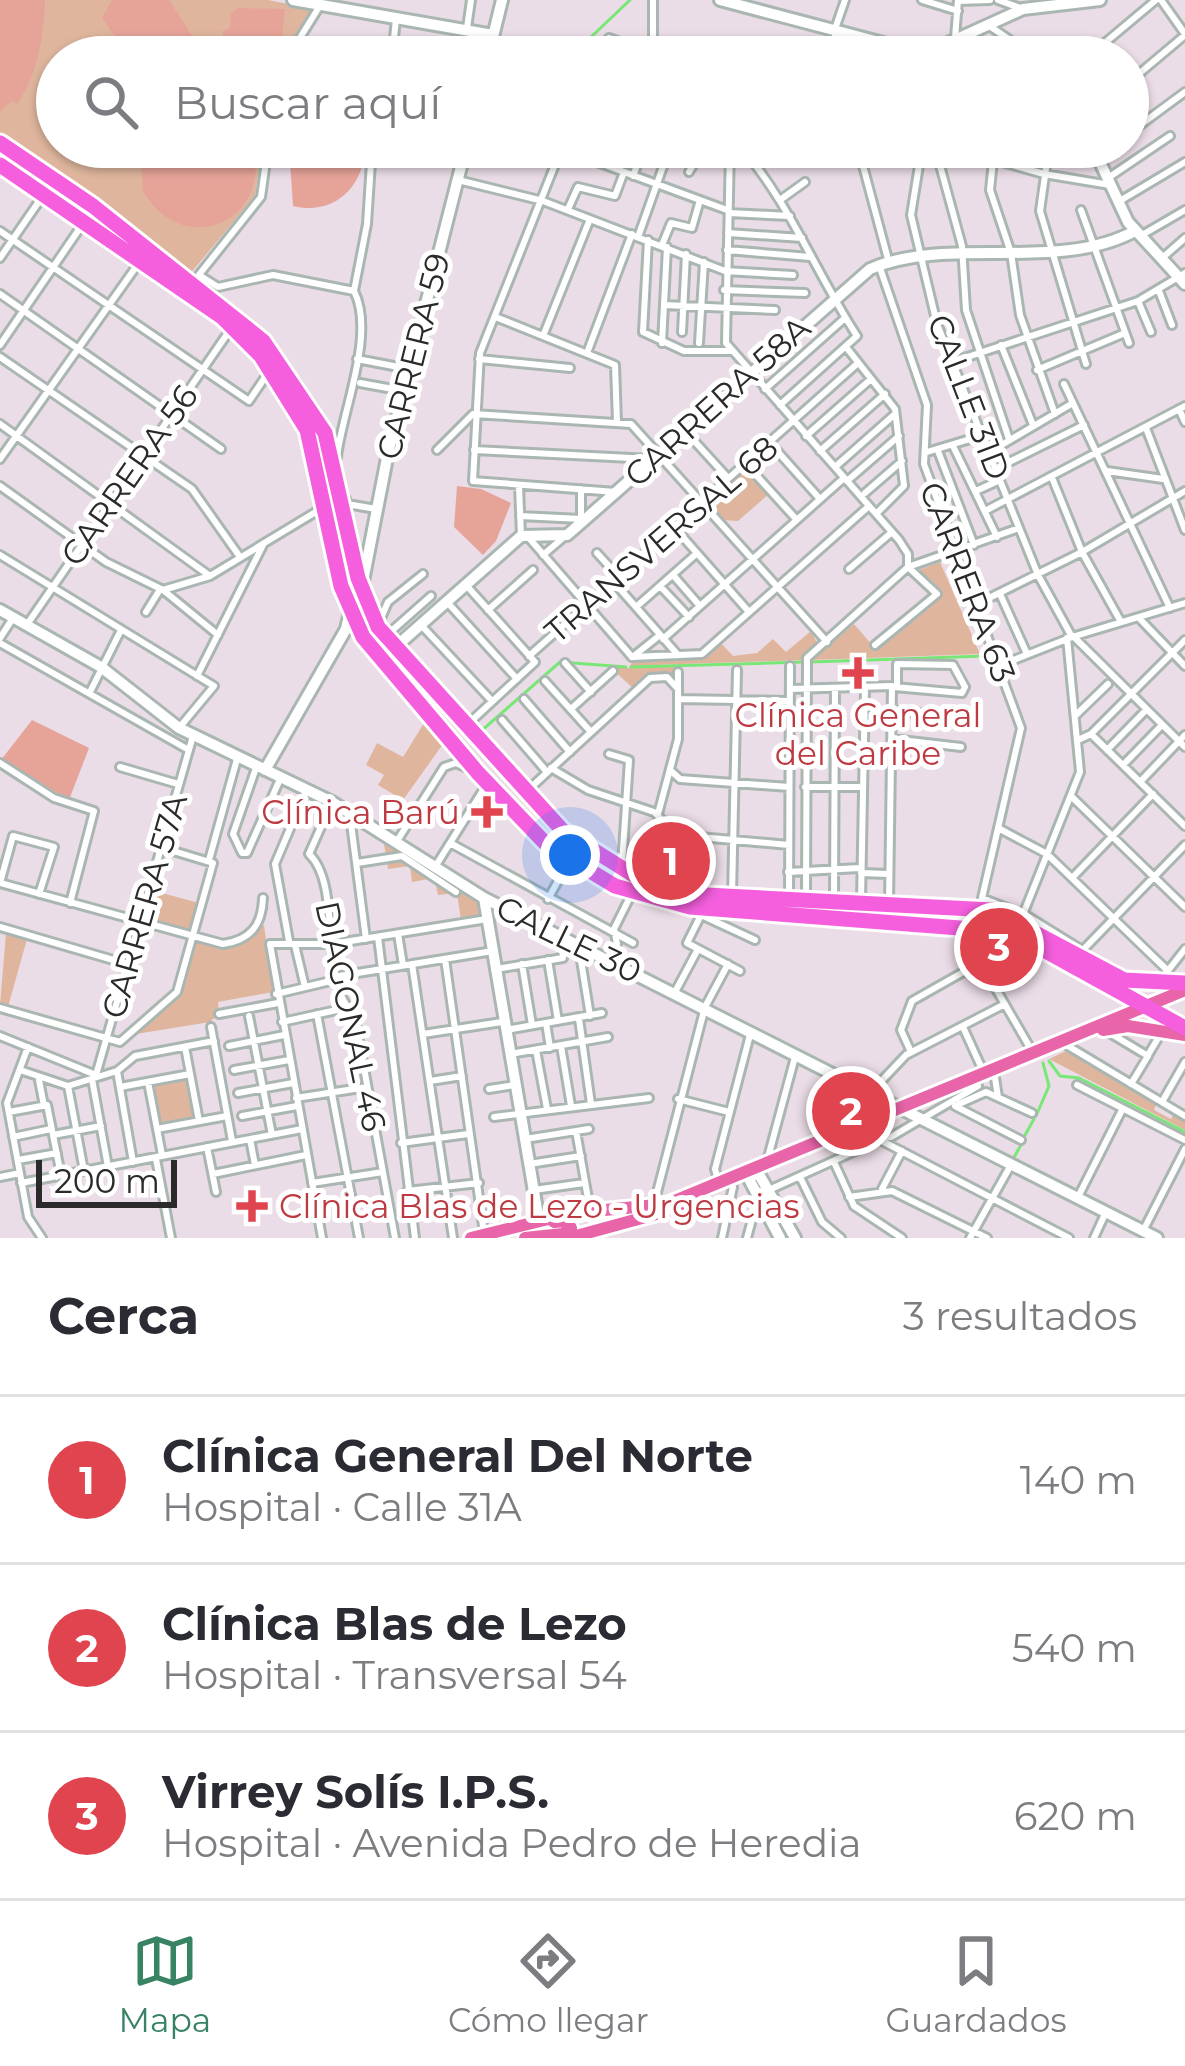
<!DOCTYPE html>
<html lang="es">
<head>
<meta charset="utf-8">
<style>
  :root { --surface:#fff; --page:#f2f2f3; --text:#2b2b33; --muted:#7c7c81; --line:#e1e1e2; --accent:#388364 }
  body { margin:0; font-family:Montserrat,sans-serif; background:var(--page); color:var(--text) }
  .scale { position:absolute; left:36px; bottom:30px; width:141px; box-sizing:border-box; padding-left:12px; border:6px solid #2a2a2a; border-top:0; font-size:33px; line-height:42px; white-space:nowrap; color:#2a2a2a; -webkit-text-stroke:9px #fff; paint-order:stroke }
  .you { position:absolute; left:570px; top:855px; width:42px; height:42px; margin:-30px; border:9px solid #fff; border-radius:50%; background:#1a73e8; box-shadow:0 0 0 18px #1a73e833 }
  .badge { display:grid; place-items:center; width:78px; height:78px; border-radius:50%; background:var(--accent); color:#fff; font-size:39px; font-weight:700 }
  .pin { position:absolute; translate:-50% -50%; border:6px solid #fff; box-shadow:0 3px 12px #0006 }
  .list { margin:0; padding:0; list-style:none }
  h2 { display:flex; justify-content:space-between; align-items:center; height:156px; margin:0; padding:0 48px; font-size:51px }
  h2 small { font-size:39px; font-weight:400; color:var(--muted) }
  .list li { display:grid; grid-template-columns:78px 1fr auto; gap:36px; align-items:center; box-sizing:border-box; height:168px; padding:0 48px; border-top:3px solid var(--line) }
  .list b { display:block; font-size:45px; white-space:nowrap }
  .list p { margin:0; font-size:39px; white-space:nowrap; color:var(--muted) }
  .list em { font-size:39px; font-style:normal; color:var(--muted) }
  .icon { flex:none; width:66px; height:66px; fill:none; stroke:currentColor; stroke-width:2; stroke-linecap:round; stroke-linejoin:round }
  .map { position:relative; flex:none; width:1185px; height:1238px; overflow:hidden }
  .search { position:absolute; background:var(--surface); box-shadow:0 3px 9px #0004; left:36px; right:36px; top:36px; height:132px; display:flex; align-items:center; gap:30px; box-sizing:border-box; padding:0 42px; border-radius:66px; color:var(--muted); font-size:45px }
  .sheet { height:660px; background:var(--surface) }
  nav { display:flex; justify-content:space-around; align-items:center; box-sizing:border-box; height:168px; border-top:3px solid var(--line); background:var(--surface); font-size:33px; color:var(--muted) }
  nav a { display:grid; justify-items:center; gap:6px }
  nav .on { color:var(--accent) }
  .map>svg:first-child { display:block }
</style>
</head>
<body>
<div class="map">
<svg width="1185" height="1238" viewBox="0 0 1185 1238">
  <rect width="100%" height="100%" fill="#ebdde7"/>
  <path fill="#dfb69d" d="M 0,0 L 268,0 L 314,9 L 282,57 L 57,57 L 57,147 L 262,147 L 255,196 L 190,274 L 0,136 Z
    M 745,467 L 770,493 L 738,521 L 722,520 L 706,502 Z
    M 940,562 L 980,654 L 811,660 L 854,624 L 874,647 L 932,599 L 911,573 Z
    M 811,631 L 818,645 L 804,660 L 653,665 L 677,667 L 676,682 L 656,673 L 634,689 L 611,668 L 629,668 L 633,660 L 702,657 L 719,641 L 733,656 L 757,653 L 773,639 L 786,652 Z
    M 424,723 L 443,744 L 403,800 L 378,785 L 384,775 L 366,765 L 377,743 L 403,757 Z
    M 383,838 L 483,902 L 485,916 L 461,920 L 457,893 L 438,895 L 434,878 L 412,882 L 410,866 L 388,869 Z
    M 151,890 L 199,903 L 190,933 L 142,920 Z
    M 264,925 L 273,992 L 218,1002 L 219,1013 L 210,1022 L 136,1034 L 179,993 L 194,940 C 225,949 242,945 264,925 Z
    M 6,933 L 27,939 L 8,1007 L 0,1005 Z
    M 1070,1049 L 1157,1102 L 1154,1110 L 1171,1119 L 1175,1112 L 1185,1118 L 1185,1130 L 1049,1059 Z
    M 188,1078 L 196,1119 L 159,1126 L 151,1085 Z"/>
  <path fill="#e6a499" d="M 0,0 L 45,0 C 44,36 37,78 17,104 L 12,101 L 0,112 Z
    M 112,0 L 169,0 L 206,57 L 129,57 L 102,18 Z
    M 238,8 L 285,9 L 281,48 L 266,48 L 265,57 L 223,57 L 223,31 L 230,28 L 231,13 Z
    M 149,147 L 254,147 C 270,226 181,258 143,191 L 141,165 Z
    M 289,147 L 365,147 C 364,188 333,216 293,206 Z
    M 457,486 L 481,489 L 511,503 L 496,541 L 483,555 L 454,527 Z
    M 32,720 L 89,748 L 69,800 L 1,760 Z"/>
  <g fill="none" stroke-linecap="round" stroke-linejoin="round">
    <path stroke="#78e776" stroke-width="3" d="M 570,57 L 630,0
      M 810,662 L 985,656
      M 631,667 L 803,662
      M 480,732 L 560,662 L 626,667
      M 1049,1061 L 1060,1076 L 1079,1078 L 1185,1132
      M 1036,1116 L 1049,1086 L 1043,1063
      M 1024,1137 L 1034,1119
      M 1012,1161 L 1022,1143"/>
    <defs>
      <path id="street" d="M 653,0 L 653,39 L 665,57
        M 922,0 L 958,11
        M 998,0 L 1023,9
        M 1161,0 L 1185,34
        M 958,1 L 990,0
        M 988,25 L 1035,57
        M 836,26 L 845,0
        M 467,28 L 471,0
        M 835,30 L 836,57
        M 955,38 L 958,0
        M 658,43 L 696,57
        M 288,57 L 321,4
        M 392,57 L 396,19
        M 597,57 L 609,38 L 647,52 L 659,50
        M 1088,57 L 1156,0
        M 1128,83 L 1185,35
        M 1128,134 L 1185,92
        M 562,147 L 480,353 L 473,481 L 616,492
        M 631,147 L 642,152 L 633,176
        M 730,147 L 726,343 L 899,540 L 908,554 L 908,567 L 937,594 L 875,645
        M 741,147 C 790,204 816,273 857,336 L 780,405
        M 858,147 L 889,263
        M 922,147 L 911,215 L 937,324 L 1038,575 L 1072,637
        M 935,147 L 962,246 L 966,310 L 1009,439
        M 949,147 L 1044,174 L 1110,185
        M 1049,147 L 1040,211 L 1086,364
        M 562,149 L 727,210
        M 834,159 L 860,155
        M 993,161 L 990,190 L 1011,253 L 1020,315 L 1055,414
        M 689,172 L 699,155 L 730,164
        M 1108,178 L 1170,136
        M 458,180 L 543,201 L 725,271 L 793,275
        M 780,200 L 805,182
        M 1118,202 L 1185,162
        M 568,209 L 578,187 L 615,196 L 624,172
        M 1081,210 L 1129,343
        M 729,213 L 790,216
        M 0,231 L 249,401 L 270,370
        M 728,233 L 802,238
        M 1142,235 L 1185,210
        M 638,237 L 670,147
        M 648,240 L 643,332 L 684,351 L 733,351
        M 662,245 L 671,223 L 692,228 L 700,200
        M 727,250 L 810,257
        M 0,258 L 42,197
        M 1161,259 L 1185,238
        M 880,268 L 927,405 L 924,464 L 1021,728 L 982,898 L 1029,917 L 1079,948
        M 199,275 L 218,287 L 273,275 L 354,291 C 376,334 342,411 337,457
        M 198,276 L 261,197 L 268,147
        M 724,290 L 805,293
        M 354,291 L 367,224 L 372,147
        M 1159,291 L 1172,325
        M 0,294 L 221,449
        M 1138,301 L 1151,332
        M 664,305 L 775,310
        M 498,318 L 615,365 L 617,422
        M 682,332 L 686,254
        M 543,336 L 590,219
        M 662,343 L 667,247
        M 699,343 L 704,262
        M 0,345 L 82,225
        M 1001,345 L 1033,425
        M 846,347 L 895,409 L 904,486 L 876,514
        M 587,353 L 632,234
        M 0,357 L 192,489 L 240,557
        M 357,359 L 409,369
        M 479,359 L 570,368
        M 952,362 L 1138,301 L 1185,273
        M 1037,370 L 1125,333
        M 360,383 L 404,391
        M 1064,384 L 1170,608
        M 765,389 L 845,318
        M 1179,409 L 1185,422
        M 0,424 L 210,576
        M 1146,428 L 1185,530
        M 687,433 L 728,478
        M 806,436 L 871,379
        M 770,443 L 820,499
        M 953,446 L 997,537
        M 437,450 L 473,414 L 631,424 L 827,642
        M 474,450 L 651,459
        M 820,451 L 885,394
        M 938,451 L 974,545
        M 927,452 L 980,436
        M 988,453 L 1073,403
        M 0,459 L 138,264
        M 746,464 L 796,519
        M 835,467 L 895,414
        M 995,469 L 1084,425
        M 1107,471 L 1163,479
        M 1053,480 L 1082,552 L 1121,622
        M 847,481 L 899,436
        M 0,486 L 106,562 L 163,590 L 218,635
        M 519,486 L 521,536
        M 976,491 L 1000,480
        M 865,493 L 902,461
        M 346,499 L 347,504 L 376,509
        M 985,511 L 1185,406
        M 520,516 L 581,519
        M 581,519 L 581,489
        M 674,527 L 749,612
        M 529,538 L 632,657
        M 597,553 L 618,576
        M 0,555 L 214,686 L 179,728
        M 543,555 L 564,537
        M 849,569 L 892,532
        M 673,575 L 700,606
        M 613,581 L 678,655
        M 466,585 L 535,662 L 468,724
        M 660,586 L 689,617
        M 163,590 L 210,576 L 319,510
        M 1000,594 L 1027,654
        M 447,602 L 517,679
        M 977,604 L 1082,552 L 1185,491
        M 636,607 L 696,554
        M 488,610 L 533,570
        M 146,612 L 159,591
        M 381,618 L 388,602 L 423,574
        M 1139,618 L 1185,666
        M 421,625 L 492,701
        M 26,626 L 232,327
        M 388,634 L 431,596
        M 1073,636 L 1185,747
        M 0,638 L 13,618
        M 663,639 L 844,478
        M 0,643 L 187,749
        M 635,655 L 660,635
        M 529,656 L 858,363
        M 632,657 L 702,654 L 869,506
        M 565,663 L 591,692
        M 1001,665 L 1072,637 L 1185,603
        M 197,676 L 263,545
        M 545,681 L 591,732
        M 790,689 L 892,686 L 894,687 L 962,693 L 965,687 L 953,665 L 897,664 L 897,687
        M 91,690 L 121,630
        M 524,699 L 570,752
        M 678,699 L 788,701
        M 571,709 L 613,671
        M 892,710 L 966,719
        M 1076,715 L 1108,684
        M 502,720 L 547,772
        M 1091,734 L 1185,826
        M 892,739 L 961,747
        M 1078,740 L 1091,734 L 1185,640
        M 1107,750 L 1146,710
        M 609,754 L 629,760 L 622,865
        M 0,763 L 54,798 L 94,811 L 70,903
        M 1123,765 L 1162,725
        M 120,767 L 178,784
        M 256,768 L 233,834 L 242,853 L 247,853 L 281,777
        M 551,768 L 588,790 L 654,812 L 677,835 L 789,845
        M 670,770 L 680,779 L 789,787
        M 1140,782 L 1185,735
        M 805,787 L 862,787
        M 527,791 L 650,678 L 667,677 L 678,689
        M 1072,797 L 1185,907
        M 332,802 L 309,854 C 343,885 318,986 354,1013 L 395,1238
        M 658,814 L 678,739 L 678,672
        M 350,816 L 366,939
        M 998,828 L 1047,854 L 1166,969
        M 397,841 L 444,767 L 456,763 L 465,767
        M 450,843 L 633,943
        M 209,860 L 237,759
        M 357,863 L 402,856 L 456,892
        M 435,867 L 485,787
        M 788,872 L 859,868
        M 861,873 L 888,874
        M 1073,877 L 1153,794
        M 0,883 L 223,944 C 250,940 262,926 263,898
        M 0,883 L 13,836 L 54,847 L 39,894
        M 732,895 L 737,670
        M 789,898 L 790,666
        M 548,899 L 569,861
        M 806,899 L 807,658 L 908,567 L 1019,528
        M 834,899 L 835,688
        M 861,900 L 865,687
        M 889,903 L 892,686
        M 699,914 L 755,940
        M 701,915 L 687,943 L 740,971
        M 1022,917 L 1080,772 L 1067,638
        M 0,927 L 127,964
        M 964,929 L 969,960 L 996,989 L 1032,1051
        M 398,934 L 403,965
        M 378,937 L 415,1238
        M 289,941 L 275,864 L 306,791
        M 270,944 L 322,1238
        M 270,944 L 332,944 L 487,919
        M 295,945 L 305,987
        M 579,948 L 590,1016
        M 1080,953 L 1185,845
        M 445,959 L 484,1233
        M 548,960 L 558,1021
        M 611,960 L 617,944 L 614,929 L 631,895
        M 412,964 L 453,1238
        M 522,964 L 532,1025
        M 496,969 L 563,958 L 562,940
        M 339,976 L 493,951
        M 1159,982 L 1185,949
        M 675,992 L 698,949
        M 276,994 L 339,979
        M 0,1008 L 120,1042 L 177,992 L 213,863 L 160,847
        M 219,1014 L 278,1003
        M 317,1014 L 359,1238
        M 249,1016 L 272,1135
        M 579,1019 L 591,1104
        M 282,1022 L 346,1008
        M 546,1023 L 550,1048
        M 211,1027 L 232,1141
        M 963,1027 L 983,1071
        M 506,1030 L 602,1013
        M 1108,1032 L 1148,1056 L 1131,1084
        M 423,1034 L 502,1022
        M 0,1036 L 96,1075
        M 229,1046 L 284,1035
        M 561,1046 L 571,1106
        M 1068,1046 L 1185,1116
        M 185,1047 L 199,1121
        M 536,1050 L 547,1109
        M 911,1052 L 901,1030 L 912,1001 L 974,966
        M 510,1054 L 608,1037
        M 1148,1055 L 1157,1040
        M 20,1070 L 68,1086 L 117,1071 L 135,1056 L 214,1041
        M 234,1070 L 289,1060
        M 117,1071 L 133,1162
        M 96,1075 L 193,736
        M 995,1078 L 998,1097
        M 92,1079 L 108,1167
        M 39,1080 L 44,1106
        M 430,1081 L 462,1076
        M 148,1082 L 162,1155
        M 1077,1085 L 1185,1140
        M 68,1086 L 84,1171
        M 120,1087 L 190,1074
        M 489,1089 L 515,1085
        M 238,1093 L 293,1083
        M 870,1093 L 906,1055 L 1005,1004
        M 296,1098 L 367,1087
        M 678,1099 L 729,1112
        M 1162,1102 L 1185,1062
        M 7,1103 L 28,1217 L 42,1238
        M 7,1103 L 28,1047
        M 959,1104 L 986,1092 L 1032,1113
        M 955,1106 L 1021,1140
        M 9,1112 L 47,1105 L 61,1175
        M 242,1116 L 297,1106
        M 494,1117 L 649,1098
        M 157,1129 L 227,1116
        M 576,1131 L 590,1210
        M 53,1135 L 101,1126
        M 13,1137 L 51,1129
        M 250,1139 L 255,1165
        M 525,1139 L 589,1129
        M 851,1139 L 891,1137 L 978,1086
        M 816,1140 L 833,1077
        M 880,1140 L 1069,1238
        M 401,1143 L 468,1134
        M 207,1147 L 216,1192
        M 156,1159 L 171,1238
        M 18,1160 L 57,1153
        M 767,1161 L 795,1057
        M 834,1162 L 854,1206 L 902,1238
        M 529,1164 L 581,1156
        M 213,1174 L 306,1155
        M 0,1177 L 20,1173
        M 800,1177 L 822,1222 L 841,1238
        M 718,1180 L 715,1169 L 751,1031
        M 21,1183 L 302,1129
        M 312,1183 L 383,1172
        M 771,1189 L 873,1143
        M 882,1189 L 902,1151
        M 534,1190 L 584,1183
        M 407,1191 L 479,1183
        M 849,1197 L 892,1191 L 987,1238
        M 1078,1197 L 1122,1110
        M 654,1204 L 705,1007 L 728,964
        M 1143,1231 L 1185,1149
        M 722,1238 L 733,1187
        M 747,1238 L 757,1201
        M 970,1238 L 1012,1163
        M 1094,1238 L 1105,1214"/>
      <path id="secondary" d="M 293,0 L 493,35
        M 720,0 L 936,57
        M 926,53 L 1023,9 L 1100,0
        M 488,57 L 502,0
        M 1093,147 L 1128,222 L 1185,284
        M 363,581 L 388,453 L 466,147
        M 0,610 L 101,667 L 179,728 L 332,802 L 484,898 L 1157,1238
        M 384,665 L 391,651 L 521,536 L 567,535 L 574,529 L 870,269 C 948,235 1057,273 1135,231
        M 265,770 L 346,629 L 350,612
        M 484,898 L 539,1221
        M 748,1172 L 760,1176 L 795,1238
        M 750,1181 L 780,1238"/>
      <path id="primary" d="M 1103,1030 L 1128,1026 L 1185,1035
        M 471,1238 L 573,1213 L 667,1204 L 1185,990
        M 525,1238 L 563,1234 L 571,1228 L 566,1221 L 554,1222
        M 539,1238 L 576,1236 L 686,1206"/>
      <path id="highway" d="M 0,143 L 93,206 L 263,341 L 325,433 L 358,578 L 378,627 L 563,831 L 638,878 L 687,894 L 992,910 L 1124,980 L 1185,983
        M 0,165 L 222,317 L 261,356 L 307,430 L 341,586 L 363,637 L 478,773 L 547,845 L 615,886 L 690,907 L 1011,932 L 1185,1028"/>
    </defs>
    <use href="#street" stroke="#aab6b1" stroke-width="12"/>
    <use href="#secondary" stroke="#aab6b1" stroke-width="16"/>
    <use href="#primary" stroke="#fff" stroke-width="18"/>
    <use href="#highway" stroke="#fff" stroke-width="21"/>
    <use href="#street" stroke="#fff" stroke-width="6"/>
    <use href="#secondary" stroke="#fff" stroke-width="10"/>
    <use href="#primary" stroke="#e865a9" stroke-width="12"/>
    <use href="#highway" stroke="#f55fde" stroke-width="15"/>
  </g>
  <g fill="#e0444e" stroke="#fff" stroke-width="4.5">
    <path d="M852 655h12v12h12v12h-12v12h-12v-12h-12v-12h12z"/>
    <path d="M481 794h12v12h12v12h-12v12h-12v-12h-12v-12h12z"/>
    <path d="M246 1188h12v12h12v12h-12v12h-12v-12h-12v-12h12z"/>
  </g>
  <g text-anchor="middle" stroke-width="10" stroke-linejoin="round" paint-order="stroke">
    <g font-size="33" fill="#2a2a2a" stroke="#fff">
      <text transform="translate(413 356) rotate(-76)" y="12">CARRERA 59</text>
      <text transform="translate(969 397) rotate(69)" y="12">CALLE 31D</text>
      <text transform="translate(717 401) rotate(-42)" y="12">CARRERA 58A</text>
      <text transform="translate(129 475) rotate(-55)" y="12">CARRERA 56</text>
      <text transform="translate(661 539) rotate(-41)" y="12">TRANSVERSAL 68</text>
      <text transform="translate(968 582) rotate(69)" y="12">CARRERA 63</text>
      <text transform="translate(144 906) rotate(-74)" y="12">CARRERA 57A</text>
      <text transform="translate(569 939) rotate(26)" y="12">CALLE 30</text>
      <text transform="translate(351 1016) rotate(78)" y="12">DIAGONAL 46</text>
    </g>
    <g font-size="33" fill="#be3a42" stroke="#fff">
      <text x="858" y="727">Clínica General<tspan x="858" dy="38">del Caribe</tspan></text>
      <text x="460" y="824" text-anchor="end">Clínica Barú</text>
      <text x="279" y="1218" text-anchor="start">Clínica Blas de Lezo - Urgencias</text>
    </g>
  </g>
</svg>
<div class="scale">200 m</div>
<div class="you"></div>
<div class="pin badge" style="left:671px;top:861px;background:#e0444e">1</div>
<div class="pin badge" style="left:851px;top:1111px;background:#e0444e">2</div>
<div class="pin badge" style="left:999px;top:947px;background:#e0444e">3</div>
<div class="search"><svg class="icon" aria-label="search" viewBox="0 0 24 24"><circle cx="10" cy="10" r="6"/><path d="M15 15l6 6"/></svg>Buscar aquí</div>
</div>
<section class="sheet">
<h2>Cerca<small>3 resultados</small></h2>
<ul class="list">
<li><span class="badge" style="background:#e0444e">1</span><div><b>Clínica General Del Norte</b><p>Hospital · Calle 31A</p></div><em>140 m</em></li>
<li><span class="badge" style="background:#e0444e">2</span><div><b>Clínica Blas de Lezo</b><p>Hospital · Transversal 54</p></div><em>540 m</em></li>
<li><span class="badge" style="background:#e0444e">3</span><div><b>Virrey Solís I.P.S.</b><p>Hospital · Avenida Pedro de Heredia</p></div><em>620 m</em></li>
</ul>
</section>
<nav>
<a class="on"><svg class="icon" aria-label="map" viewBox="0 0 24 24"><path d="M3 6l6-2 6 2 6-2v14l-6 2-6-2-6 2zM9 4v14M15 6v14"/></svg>Mapa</a>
<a><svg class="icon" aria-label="directions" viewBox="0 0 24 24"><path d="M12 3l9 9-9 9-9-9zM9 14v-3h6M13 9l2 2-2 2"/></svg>Cómo llegar</a>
<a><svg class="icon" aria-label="saved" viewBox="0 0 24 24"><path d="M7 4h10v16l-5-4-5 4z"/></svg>Guardados</a>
</nav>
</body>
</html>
